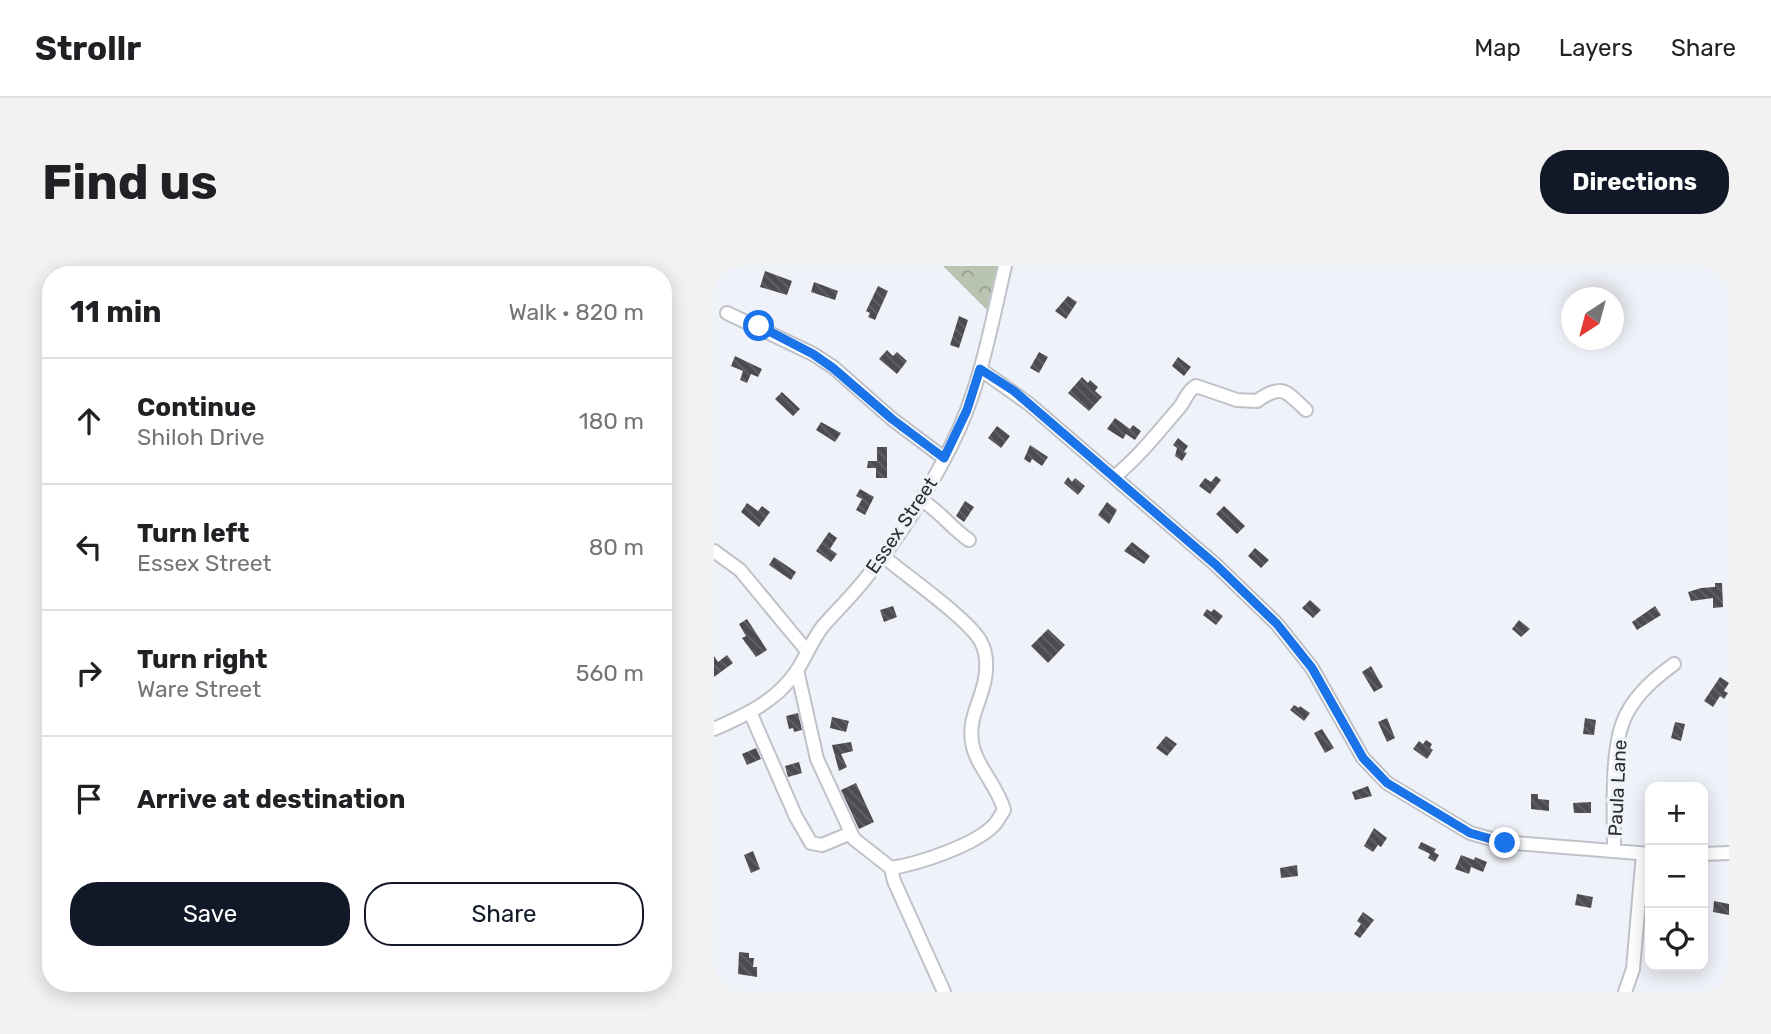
<!DOCTYPE html>
<html lang="en">
<head>
<meta charset="utf-8">
<style>
  :root { --surface:#fff; --page:#f2f2f2; --text:#202124; --muted:#757577; --line:#e0e0e0; --accent:#111827 }
  body { margin:0; font-family:Rubik,sans-serif; background:var(--page); color:var(--text) }
  .controls { position:absolute; right:21px; bottom:21px; display:grid; overflow:hidden; border-radius:14px; box-shadow:0 4px 18px #0003 }
  .controls button { width:63px; height:63px; display:grid; place-items:center; padding:0; border:0; border-bottom:2px solid var(--line); background:var(--surface); color:var(--text); font:35px sans-serif }
  .compass { position:absolute; left:847px; top:21px; width:63px; height:63px; border-radius:50%; background:var(--surface); box-shadow:0 4px 18px #0003; rotate:216deg }
  .stop { position:absolute; width:21px; height:21px; margin:-16px; border:5px solid #1a73e8; border-radius:50%; background:#fff }
  .stop.end { background:#1a73e8; border-color:#fff; box-shadow:0 2px 7px #0008 }
  .list { margin:0; padding:0; list-style:none }
  h2 { display:flex; justify-content:space-between; align-items:center; height:91px; margin:0; padding:0 28px; font-size:30px }
  h2 small { font-size:23px; font-weight:400; color:var(--muted) }
  .list li { display:grid; grid-template-columns:46px 1fr auto; gap:21px; align-items:center; box-sizing:border-box; height:126px; padding:0 28px; border-top:2px solid var(--line) }
  .list b { display:block; font-size:26px; white-space:nowrap }
  .list p { margin:0; font-size:23px; white-space:nowrap; color:var(--muted) }
  .list em { font-size:23px; font-style:normal; color:var(--muted) }
  .actions { display:flex; gap:14px; padding:21px 28px }
  .actions a { flex:1; padding:16px 0; border:2px solid var(--accent); border-radius:28px; text-align:center; font-size:24px; color:var(--accent) }
  .actions .main { background:var(--accent); color:#fff }
  .icon { flex:none; width:38px; height:38px; fill:none; stroke:currentColor; stroke-width:2; stroke-linecap:round; stroke-linejoin:round }
  .map { position:relative; flex:none; width:1015px; height:726px; overflow:hidden; border-radius:28px }
  header { display:flex; align-items:center; gap:42px; box-sizing:border-box; height:98px; padding:0 35px; background:var(--surface); border-bottom:2px solid var(--line) }
  header strong { font-size:33px }
  nav { display:flex; gap:38px; margin-inline-start:auto; font-size:24px }
  .intro { display:flex; align-items:center; justify-content:space-between; box-sizing:border-box; height:168px; padding:0 42px }
  h1 { margin:0; font-size:49px }
  .button { padding:18px 32px; border-radius:28px; background:var(--accent); color:#fff; font-size:24px; font-weight:700 }
  main { display:flex; gap:42px; padding:0 42px }
  aside { flex:1; background:var(--surface); border-radius:28px; box-shadow:0 4px 18px #0003 }
  .map>svg:first-child { display:block }
</style>
</head>
<body>
<header>
<strong>Strollr</strong>
<nav><a>Map</a><a>Layers</a><a>Share</a></nav>
</header>
<div class="intro"><h1>Find us</h1><a class="button">Directions</a></div>
<main>
<aside>
<h2>11 min<small>Walk · 820 m</small></h2>
<ul class="list">
<li><svg class="icon" aria-label="ahead" viewBox="0 0 24 24"><path d="M12 20V5M6 11l6-6 6 6"/></svg><div><b>Continue</b><p>Shiloh Drive</p></div><em>180 m</em></li>
<li><svg class="icon" aria-label="left" viewBox="0 0 24 24"><path d="M17 20v-9H6M10 6l-5 5 5 5"/></svg><div><b>Turn left</b><p>Essex Street</p></div><em>80 m</em></li>
<li><svg class="icon" aria-label="right" viewBox="0 0 24 24"><path d="M7 20v-9h11M14 6l5 5-5 5"/></svg><div><b>Turn right</b><p>Ware Street</p></div><em>560 m</em></li>
<li><svg class="icon" aria-label="arrive" viewBox="0 0 24 24"><path d="M6 21V4h12l-3 4 3 4H6"/></svg><div><b>Arrive at destination</b></div></li>
</ul>
<div class="actions"><a class="main">Save</a><a>Share</a></div>
</aside>
<div class="map">
<svg width="1015" height="726" viewBox="0 0 1015 726">
  <defs>
    <pattern id="forest-crowns" width="20" height="18" patternUnits="userSpaceOnUse" patternTransform="scale(1.75)"><rect width="20" height="18" fill="#b8c3b0"/><path d="M2 6a3 3 0 1 1 6 0M12 15a3 3 0 1 1 6 0" fill="none" stroke="#969f90"/></pattern>
    <pattern id="building-back-hatch" width="6" height="6" patternUnits="userSpaceOnUse" patternTransform="scale(1.75)"><rect width="6" height="6" fill="#4d4b51"/><path d="M-1 5l2 2M0 0l6 6M5-1l2 2" fill="none" stroke="#646267"/></pattern>
  </defs>
  <rect width="100%" height="100%" fill="#f0f2f9"/>
  <path fill="url(#forest-crowns)" d="M 229,0 L 283,0 L 273,44 Z"/>
  <path fill="url(#building-back-hatch)" d="M 51,5 L 78,15 L 73,29 L 46,21 Z
    M 100,16 L 124,25 L 121,34 L 97,26 Z
    M 164,20 L 174,25 L 161,54 L 154,51 L 156,47 L 152,45 Z
    M 354,30 L 363,36 L 352,53 L 341,45 Z
    M 245,50 L 254,54 L 245,82 L 236,79 Z
    M 173,84 L 179,90 L 183,86 L 193,95 L 183,108 L 165,93 Z
    M 325,86 L 334,91 L 325,107 L 316,102 Z
    M 21,90 L 48,103 L 44,111 L 37,108 L 33,117 L 26,114 L 29,105 L 17,100 Z
    M 464,91 L 477,101 L 470,110 L 458,100 Z
    M 368,111 L 374,117 L 376,114 L 384,121 L 381,125 L 388,131 L 375,145 L 354,127 Z
    M 68,126 L 86,143 L 79,150 L 61,133 Z
    M 401,152 L 416,163 L 419,159 L 427,165 L 421,174 L 412,168 L 409,173 L 393,163 Z
    M 107,156 L 127,167 L 121,176 L 102,164 Z
    M 283,160 L 296,170 L 287,182 L 274,172 Z
    M 464,172 L 474,180 L 470,186 L 473,187 L 468,195 L 461,190 L 463,182 L 459,179 Z
    M 316,179 L 334,191 L 328,200 L 318,193 L 316,197 L 310,193 Z
    M 163,181 L 173,181 L 173,212 L 162,212 L 162,202 L 153,202 L 154,195 L 163,195 Z
    M 502,210 L 507,214 L 496,228 L 485,220 L 491,212 L 497,216 Z
    M 354,211 L 358,216 L 361,212 L 371,220 L 364,229 L 350,217 Z
    M 146,223 L 160,231 L 151,249 L 142,244 L 148,233 L 142,230 Z
    M 251,235 L 260,241 L 250,256 L 242,250 Z
    M 393,236 L 403,244 L 395,258 L 384,249 Z
    M 33,237 L 44,245 L 48,240 L 56,246 L 45,261 L 27,246 Z
    M 510,240 L 531,260 L 523,268 L 502,248 Z
    M 115,266 L 123,272 L 116,283 L 123,288 L 117,296 L 102,285 Z
    M 418,276 L 436,290 L 430,298 L 410,285 Z
    M 541,282 L 555,294 L 547,302 L 534,290 Z
    M 60,291 L 82,306 L 77,314 L 55,299 Z
    M 1001,317 L 1008,317 L 1009,341 L 999,342 L 999,332 L 977,335 L 974,326 L 987,322 L 1001,321 Z
    M 596,334 L 607,344 L 599,352 L 588,342 Z
    M 179,340 L 183,351 L 170,356 L 166,344 Z
    M 941,340 L 947,349 L 923,364 L 918,356 Z
    M 493,343 L 497,346 L 500,343 L 509,350 L 502,359 L 489,349 Z
    M 33,353 L 53,384 L 42,391 L 28,372 L 32,370 L 25,358 Z
    M 805,354 L 816,363 L 807,371 L 798,363 Z
    M 334,363 L 351,379 L 334,397 L 317,380 Z
    M 13,389 L 19,397 L 0,411 L 0,390 L 4,396 Z
    M 657,400 L 669,421 L 660,426 L 648,406 Z
    M 1006,411 L 1015,417 L 1010,425 L 1014,427 L 1010,433 L 1006,430 L 999,441 L 990,435 Z
    M 580,439 L 585,442 L 586,440 L 596,447 L 590,455 L 576,444 Z
    M 84,447 L 88,464 L 80,466 L 79,462 L 75,463 L 72,450 Z
    M 118,451 L 135,455 L 132,466 L 116,462 Z
    M 673,452 L 681,472 L 673,476 L 664,456 Z
    M 871,452 L 882,454 L 880,469 L 869,468 Z
    M 961,456 L 971,458 L 967,475 L 957,472 Z
    M 608,463 L 620,482 L 611,487 L 600,467 Z
    M 452,470 L 463,478 L 453,490 L 442,482 Z
    M 712,474 L 718,478 L 716,482 L 719,484 L 713,493 L 699,483 L 705,475 L 709,478 Z
    M 137,476 L 139,485 L 127,488 L 133,501 L 125,505 L 118,479 Z
    M 42,482 L 47,493 L 33,499 L 28,488 Z
    M 85,496 L 88,507 L 74,511 L 71,500 Z
    M 142,517 L 160,556 L 145,563 L 127,524 Z
    M 654,520 L 658,530 L 641,534 L 638,526 Z
    M 817,528 L 824,528 L 824,533 L 835,534 L 835,545 L 817,543 Z
    M 877,536 L 877,547 L 860,547 L 859,537 Z
    M 660,562 L 673,572 L 667,581 L 664,579 L 659,586 L 650,580 Z
    M 707,576 L 722,583 L 720,586 L 725,589 L 721,596 L 714,592 L 716,588 L 704,582 Z
    M 39,585 L 46,603 L 37,607 L 30,589 Z
    M 747,589 L 760,594 L 761,591 L 773,596 L 769,606 L 757,601 L 755,608 L 741,603 Z
    M 583,599 L 584,610 L 567,612 L 566,602 Z
    M 863,628 L 879,631 L 877,642 L 861,639 Z
    M 1000,635 L 1015,638 L 1015,649 L 999,646 Z
    M 649,646 L 660,654 L 646,672 L 640,668 L 647,658 L 643,655 Z
    M 25,686 L 35,687 L 35,692 L 40,692 L 39,701 L 43,701 L 43,711 L 24,708 Z"/>
  <g fill="none" stroke-linecap="round" stroke-linejoin="round">
    <defs>
      <path id="minor" d="M 13,47 L 99,88 L 119,101 L 178,153 L 230,192
        M 266,103 L 315,138 L 502,299 L 563,358 L 598,402 L 649,492 L 673,517 L 756,567 L 788,576 L 936,588
        M 400,211 C 425,191 444,166 465,142 C 471,135 473,125 482,120 L 523,134 L 543,135 C 568,117 572,125 592,144
        M 207,234 C 225,244 237,262 255,274
        M 0,285 L 26,304 L 93,385
        M 83,404 L 103,493 L 140,573 L 177,602 C 204,598 262,579 281,558 C 284,554 287,549 290,544 C 284,520 261,499 258,476 C 254,453 267,435 271,413 C 273,401 273,387 267,376 C 256,354 191,309 169,290
        M 36,446 L 82,551 L 97,577 L 108,579 L 137,567
        M 0,463 C 32,449 62,435 82,406 C 92,391 98,374 109,360 C 124,343 141,327 155,308 C 187,269 215,224 238,178 C 266,123 277,60 291,0
        M 900,584 C 900,547 896,480 912,449 C 923,427 941,412 960,398
        M 989,588 L 1015,587
        M 177,602 L 180,615 L 230,726
        M 911,726 L 919,703 L 929,588"/>
    </defs>
    <use href="#minor" stroke="#c0c2c9" stroke-width="16"/>
    <use href="#minor" stroke="#fff" stroke-width="12"/>
  </g>
  <g fill="none" stroke-linecap="round" stroke-linejoin="round">
    <path stroke="#1a73e8" stroke-width="9" d="M 45,60 L 99,88 L 119,102 L 178,153 L 230,192 L 253,144 L 266,103 L 300,125 L 502,299 L 563,358 L 598,402 L 649,492 L 673,517 L 756,567 L 791,577"/>
  </g>
  <g text-anchor="middle" stroke-width="7" stroke-linejoin="round" paint-order="stroke">
    <g font-size="19" fill="#2c2d30" stroke="#f0f2f9">
      <text transform="translate(187 259) rotate(-56)" y="7">Essex Street</text>
      <text transform="translate(903 522) rotate(-87)" y="7">Paula Lane</text>
    </g>
  </g>
</svg>
<div class="controls">
<button>+</button>
<button>−</button>
<button><svg class="icon" aria-label="locate" viewBox="0 0 24 24"><circle cx="12" cy="12" r="6"/><path d="M12 2v4M12 18v4M2 12h4M18 12h4"/></svg></button>
</div>
<svg class="compass" viewBox="-18 -18 36 36"><path d="M0-13l5 13h-10z" fill="#e53935"/><path d="M0 13l5-13h-10z" fill="#757577"/></svg>
<div class="stop" style="left:45px;top:60px"></div>
<div class="stop end" style="left:791px;top:577px"></div>
</div>
</main>
</body>
</html>
